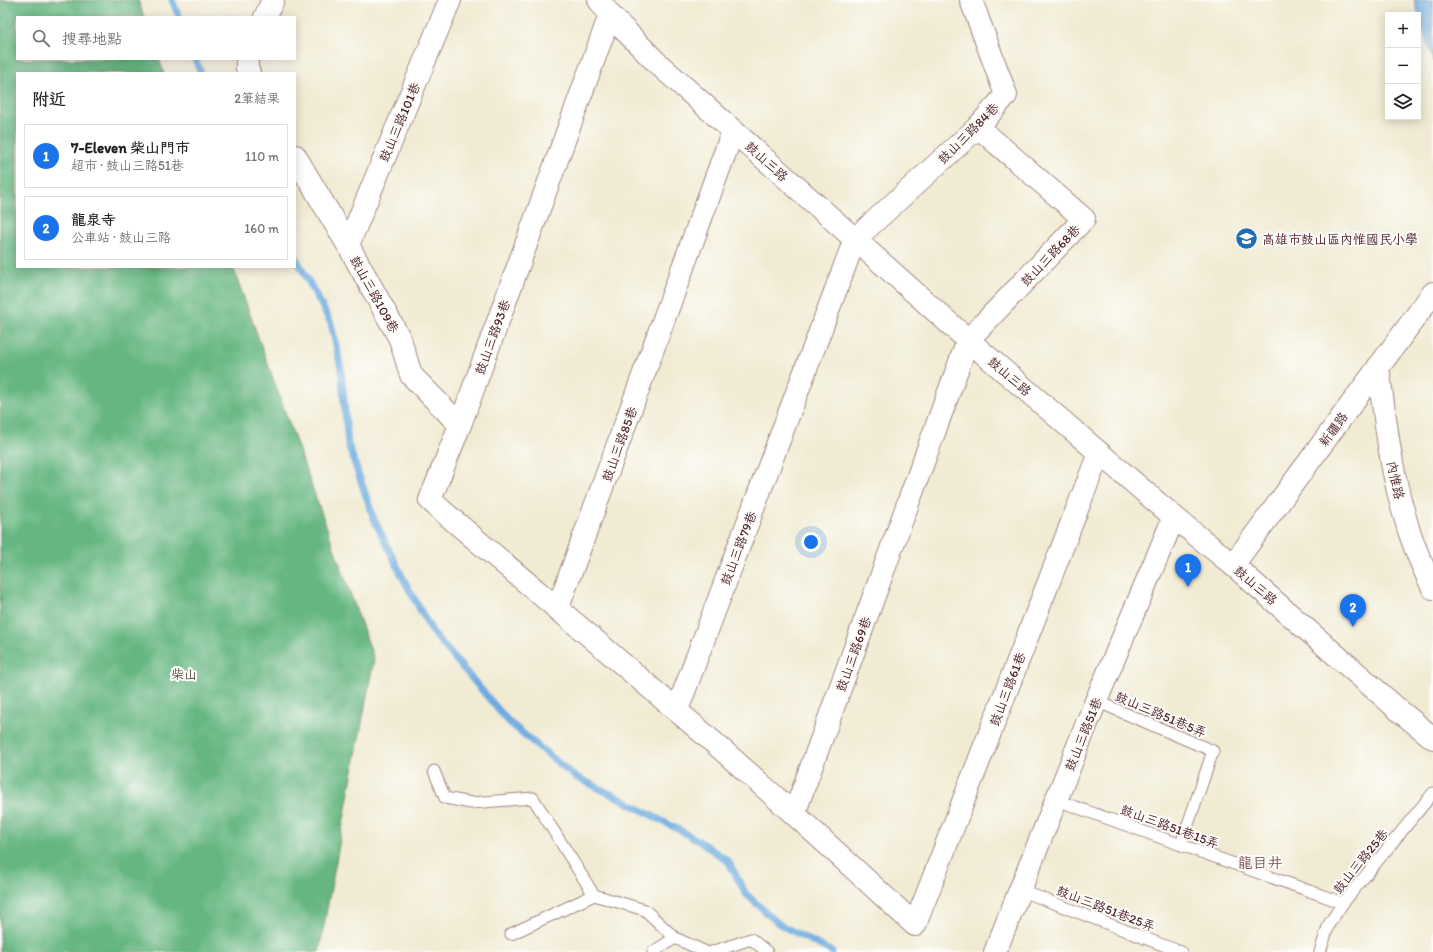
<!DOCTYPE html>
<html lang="zh-TW">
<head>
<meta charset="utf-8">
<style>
  :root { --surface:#fff; --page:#f6f6f6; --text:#222; --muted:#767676; --line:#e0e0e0; --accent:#1a73e8 }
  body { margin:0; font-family:Itim,"LXGW WenKai TC",sans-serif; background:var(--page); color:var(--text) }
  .controls { position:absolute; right:12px; top:12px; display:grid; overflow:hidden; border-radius:0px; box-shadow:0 2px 10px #0003 }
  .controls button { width:36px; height:36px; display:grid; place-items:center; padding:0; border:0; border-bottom:1px solid var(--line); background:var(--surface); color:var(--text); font:20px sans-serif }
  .you { position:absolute; left:811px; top:542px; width:14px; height:14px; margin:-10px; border:3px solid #fff; border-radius:50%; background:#1a73e8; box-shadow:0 0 0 6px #1a73e833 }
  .badge { display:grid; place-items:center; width:26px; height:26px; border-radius:50%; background:var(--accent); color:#fff; font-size:13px; font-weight:700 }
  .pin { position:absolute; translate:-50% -33px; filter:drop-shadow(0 1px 2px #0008) }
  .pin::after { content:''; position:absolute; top:21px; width:14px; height:12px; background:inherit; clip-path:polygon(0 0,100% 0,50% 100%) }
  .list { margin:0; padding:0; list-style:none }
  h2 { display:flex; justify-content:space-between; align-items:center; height:52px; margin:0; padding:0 16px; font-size:17px }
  h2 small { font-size:13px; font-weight:400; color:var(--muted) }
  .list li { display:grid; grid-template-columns:26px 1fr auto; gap:12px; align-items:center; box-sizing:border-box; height:64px; margin:0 8px 8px; padding:0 8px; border:1px solid var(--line); border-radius:0px }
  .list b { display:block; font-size:15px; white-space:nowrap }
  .list p { margin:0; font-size:13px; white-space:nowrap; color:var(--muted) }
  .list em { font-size:13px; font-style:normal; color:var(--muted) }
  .icon { flex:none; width:22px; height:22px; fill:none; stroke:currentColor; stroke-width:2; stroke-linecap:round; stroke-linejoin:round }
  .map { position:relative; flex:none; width:1433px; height:952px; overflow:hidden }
  .search { position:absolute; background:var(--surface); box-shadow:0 2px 10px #0003; left:16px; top:16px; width:280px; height:44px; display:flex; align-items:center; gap:10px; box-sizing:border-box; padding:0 14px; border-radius:0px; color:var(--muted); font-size:15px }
  .panel { position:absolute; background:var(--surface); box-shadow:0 2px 10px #0003; left:16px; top:72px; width:280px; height:196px; border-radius:0px }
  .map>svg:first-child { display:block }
</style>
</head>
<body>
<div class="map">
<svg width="1433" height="952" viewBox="0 0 1433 952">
  <rect width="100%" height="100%" fill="#fdfcf7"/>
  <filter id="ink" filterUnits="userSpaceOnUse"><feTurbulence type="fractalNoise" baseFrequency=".025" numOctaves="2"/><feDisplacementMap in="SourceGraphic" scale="8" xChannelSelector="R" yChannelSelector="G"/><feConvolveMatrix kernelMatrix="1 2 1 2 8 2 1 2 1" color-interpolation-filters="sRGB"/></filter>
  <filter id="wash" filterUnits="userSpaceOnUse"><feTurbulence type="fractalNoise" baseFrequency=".012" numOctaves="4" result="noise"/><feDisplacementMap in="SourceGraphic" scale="16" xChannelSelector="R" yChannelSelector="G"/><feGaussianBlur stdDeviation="0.9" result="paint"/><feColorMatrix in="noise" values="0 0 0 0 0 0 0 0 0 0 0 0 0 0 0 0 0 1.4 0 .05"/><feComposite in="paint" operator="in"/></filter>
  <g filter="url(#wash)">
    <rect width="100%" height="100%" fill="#f1ebd3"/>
    <path fill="#65b681" stroke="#586a56" d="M 0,0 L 138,0 L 144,17 L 17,17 L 17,59 L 159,59 L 164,73 L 17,73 L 17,267 L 233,267 L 374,659 L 319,952 L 0,952 Z"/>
    <path fill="#6eace0" stroke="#5c6686" d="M 1414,0 L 1433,0 L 1433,61 Z"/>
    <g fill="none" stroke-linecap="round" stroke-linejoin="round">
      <path stroke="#6eace0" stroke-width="7" d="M 172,0 L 179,17
        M 195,59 L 201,73
        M 295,256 L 331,323 L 341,368 L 348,444 L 374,519 L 404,580 L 433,633 L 509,722 L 574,776 L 619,798 L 696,839 L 728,861 L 746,894 L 779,924 L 832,952"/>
    </g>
  </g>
  <g filter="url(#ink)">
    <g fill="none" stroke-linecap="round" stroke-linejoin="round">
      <defs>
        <path id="service" d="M 1096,701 L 1213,751 L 1181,845
          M 434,771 L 445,798 L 471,803 L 533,798 L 594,895 L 645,910 L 675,938 L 706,952
          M 1056,800 L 1343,903
          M 1020,890 L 1181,952
          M 511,934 L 594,895
          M 653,952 L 675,938
          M 712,952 L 751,939 L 767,952
          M 1320,952 L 1329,924 L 1343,903 L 1433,793"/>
        <path id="minor" d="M 610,15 L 460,425 L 430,500 L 439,508 C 518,576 598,642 676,710 C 757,779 836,852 915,925 L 1099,453
          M 265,17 L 273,0
          M 247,59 L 247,68 L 249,73
          M 295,156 L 348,245 L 400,339 L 411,375 L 460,425
          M 348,245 L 450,0
          M 1378,367 C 1385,416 1390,467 1404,514 C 1410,537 1422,566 1433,588
          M 1233,565 L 1433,293
          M 557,610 L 733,131
          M 677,710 L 855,239 L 978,127 L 1006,95 L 971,0
          M 794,814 L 968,340 L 1084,219 L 978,127
          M 995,952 L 1096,701 L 1174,517"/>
        <path id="tertiary" d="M 599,0 L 610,15 L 656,62 L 968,340 L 1174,517 L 1233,565 L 1401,712 L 1433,738"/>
      </defs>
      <use href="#service" stroke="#9e857f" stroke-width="13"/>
      <use href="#minor" stroke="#9e857f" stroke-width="24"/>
      <use href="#tertiary" stroke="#9e857f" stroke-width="24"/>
      <use href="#service" stroke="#fff" stroke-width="11"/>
      <use href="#minor" stroke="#fff" stroke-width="22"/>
      <use href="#tertiary" stroke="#fff" stroke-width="22"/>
    </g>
  </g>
  <defs>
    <symbol id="school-disc" viewBox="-11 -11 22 22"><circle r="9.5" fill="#1f6fb2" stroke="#fdfcf7"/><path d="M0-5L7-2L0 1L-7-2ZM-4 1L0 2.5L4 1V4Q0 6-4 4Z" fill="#fff"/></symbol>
  </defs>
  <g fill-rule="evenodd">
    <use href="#school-disc" x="1234" y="226" width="25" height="25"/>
  </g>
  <g text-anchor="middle" stroke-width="4" stroke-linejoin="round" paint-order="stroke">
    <g font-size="13" fill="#4a1f2b" stroke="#fdfcf7">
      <text transform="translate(399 122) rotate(-67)" y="5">鼓山三路101巷</text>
      <text transform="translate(968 133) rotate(-45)" y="5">鼓山三路84巷</text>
      <text transform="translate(767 161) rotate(42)" y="5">鼓山三路</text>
      <text transform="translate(1050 255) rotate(-46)" y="5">鼓山三路68巷</text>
      <text transform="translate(375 294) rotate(61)" y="5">鼓山三路109巷</text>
      <text transform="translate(492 337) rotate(-70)" y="5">鼓山三路93巷</text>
      <text transform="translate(1010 376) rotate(41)" y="5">鼓山三路</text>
      <text transform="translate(1333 429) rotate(-54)" y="5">新疆路</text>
      <text transform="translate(619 444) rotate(-70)" y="5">鼓山三路85巷</text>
      <text transform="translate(1396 480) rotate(78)" y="5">內惟路</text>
      <text transform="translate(738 548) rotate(-69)" y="5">鼓山三路79巷</text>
      <text transform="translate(1256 585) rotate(41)" y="5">鼓山三路</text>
      <text transform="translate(853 654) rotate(-70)" y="5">鼓山三路69巷</text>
      <text transform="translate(1007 689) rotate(-69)" y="5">鼓山三路61巷</text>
      <text transform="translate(1161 714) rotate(23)" y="5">鼓山三路51巷5弄</text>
      <text transform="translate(1083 734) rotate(-68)" y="5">鼓山三路51巷</text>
      <text transform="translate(1170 826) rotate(20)" y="5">鼓山三路51巷15弄</text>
      <text transform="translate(1360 861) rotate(-51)" y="5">鼓山三路25巷</text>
      <text transform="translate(1106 908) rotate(21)" y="5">鼓山三路51巷25弄</text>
    </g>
    <g font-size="13" fill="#4a1f2b" stroke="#fdfcf7" text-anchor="start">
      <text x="1262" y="244">高雄市鼓山區內惟國民小學</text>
    </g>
    <g font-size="13" fill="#59554c" stroke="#fdfcf7">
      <text x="184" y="679">柴山</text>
    </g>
    <g font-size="15" fill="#825357" stroke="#fdfcf7">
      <text x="1260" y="868">龍目井</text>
    </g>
  </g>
</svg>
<div class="controls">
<button>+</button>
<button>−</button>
<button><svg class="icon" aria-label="layers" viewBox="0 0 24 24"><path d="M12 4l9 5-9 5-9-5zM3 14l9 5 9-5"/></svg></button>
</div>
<div class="you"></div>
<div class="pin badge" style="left:1188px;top:587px">1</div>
<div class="pin badge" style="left:1353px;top:627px">2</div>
<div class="search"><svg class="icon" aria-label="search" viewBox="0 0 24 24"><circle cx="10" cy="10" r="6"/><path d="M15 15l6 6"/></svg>搜尋地點</div>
<section class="panel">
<h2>附近<small>2筆結果</small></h2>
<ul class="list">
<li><span class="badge">1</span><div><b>7-Eleven 柴山門市</b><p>超市 · 鼓山三路51巷</p></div><em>110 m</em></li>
<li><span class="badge">2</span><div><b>龍泉寺</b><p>公車站 · 鼓山三路</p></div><em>160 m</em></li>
</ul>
</section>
</div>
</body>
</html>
